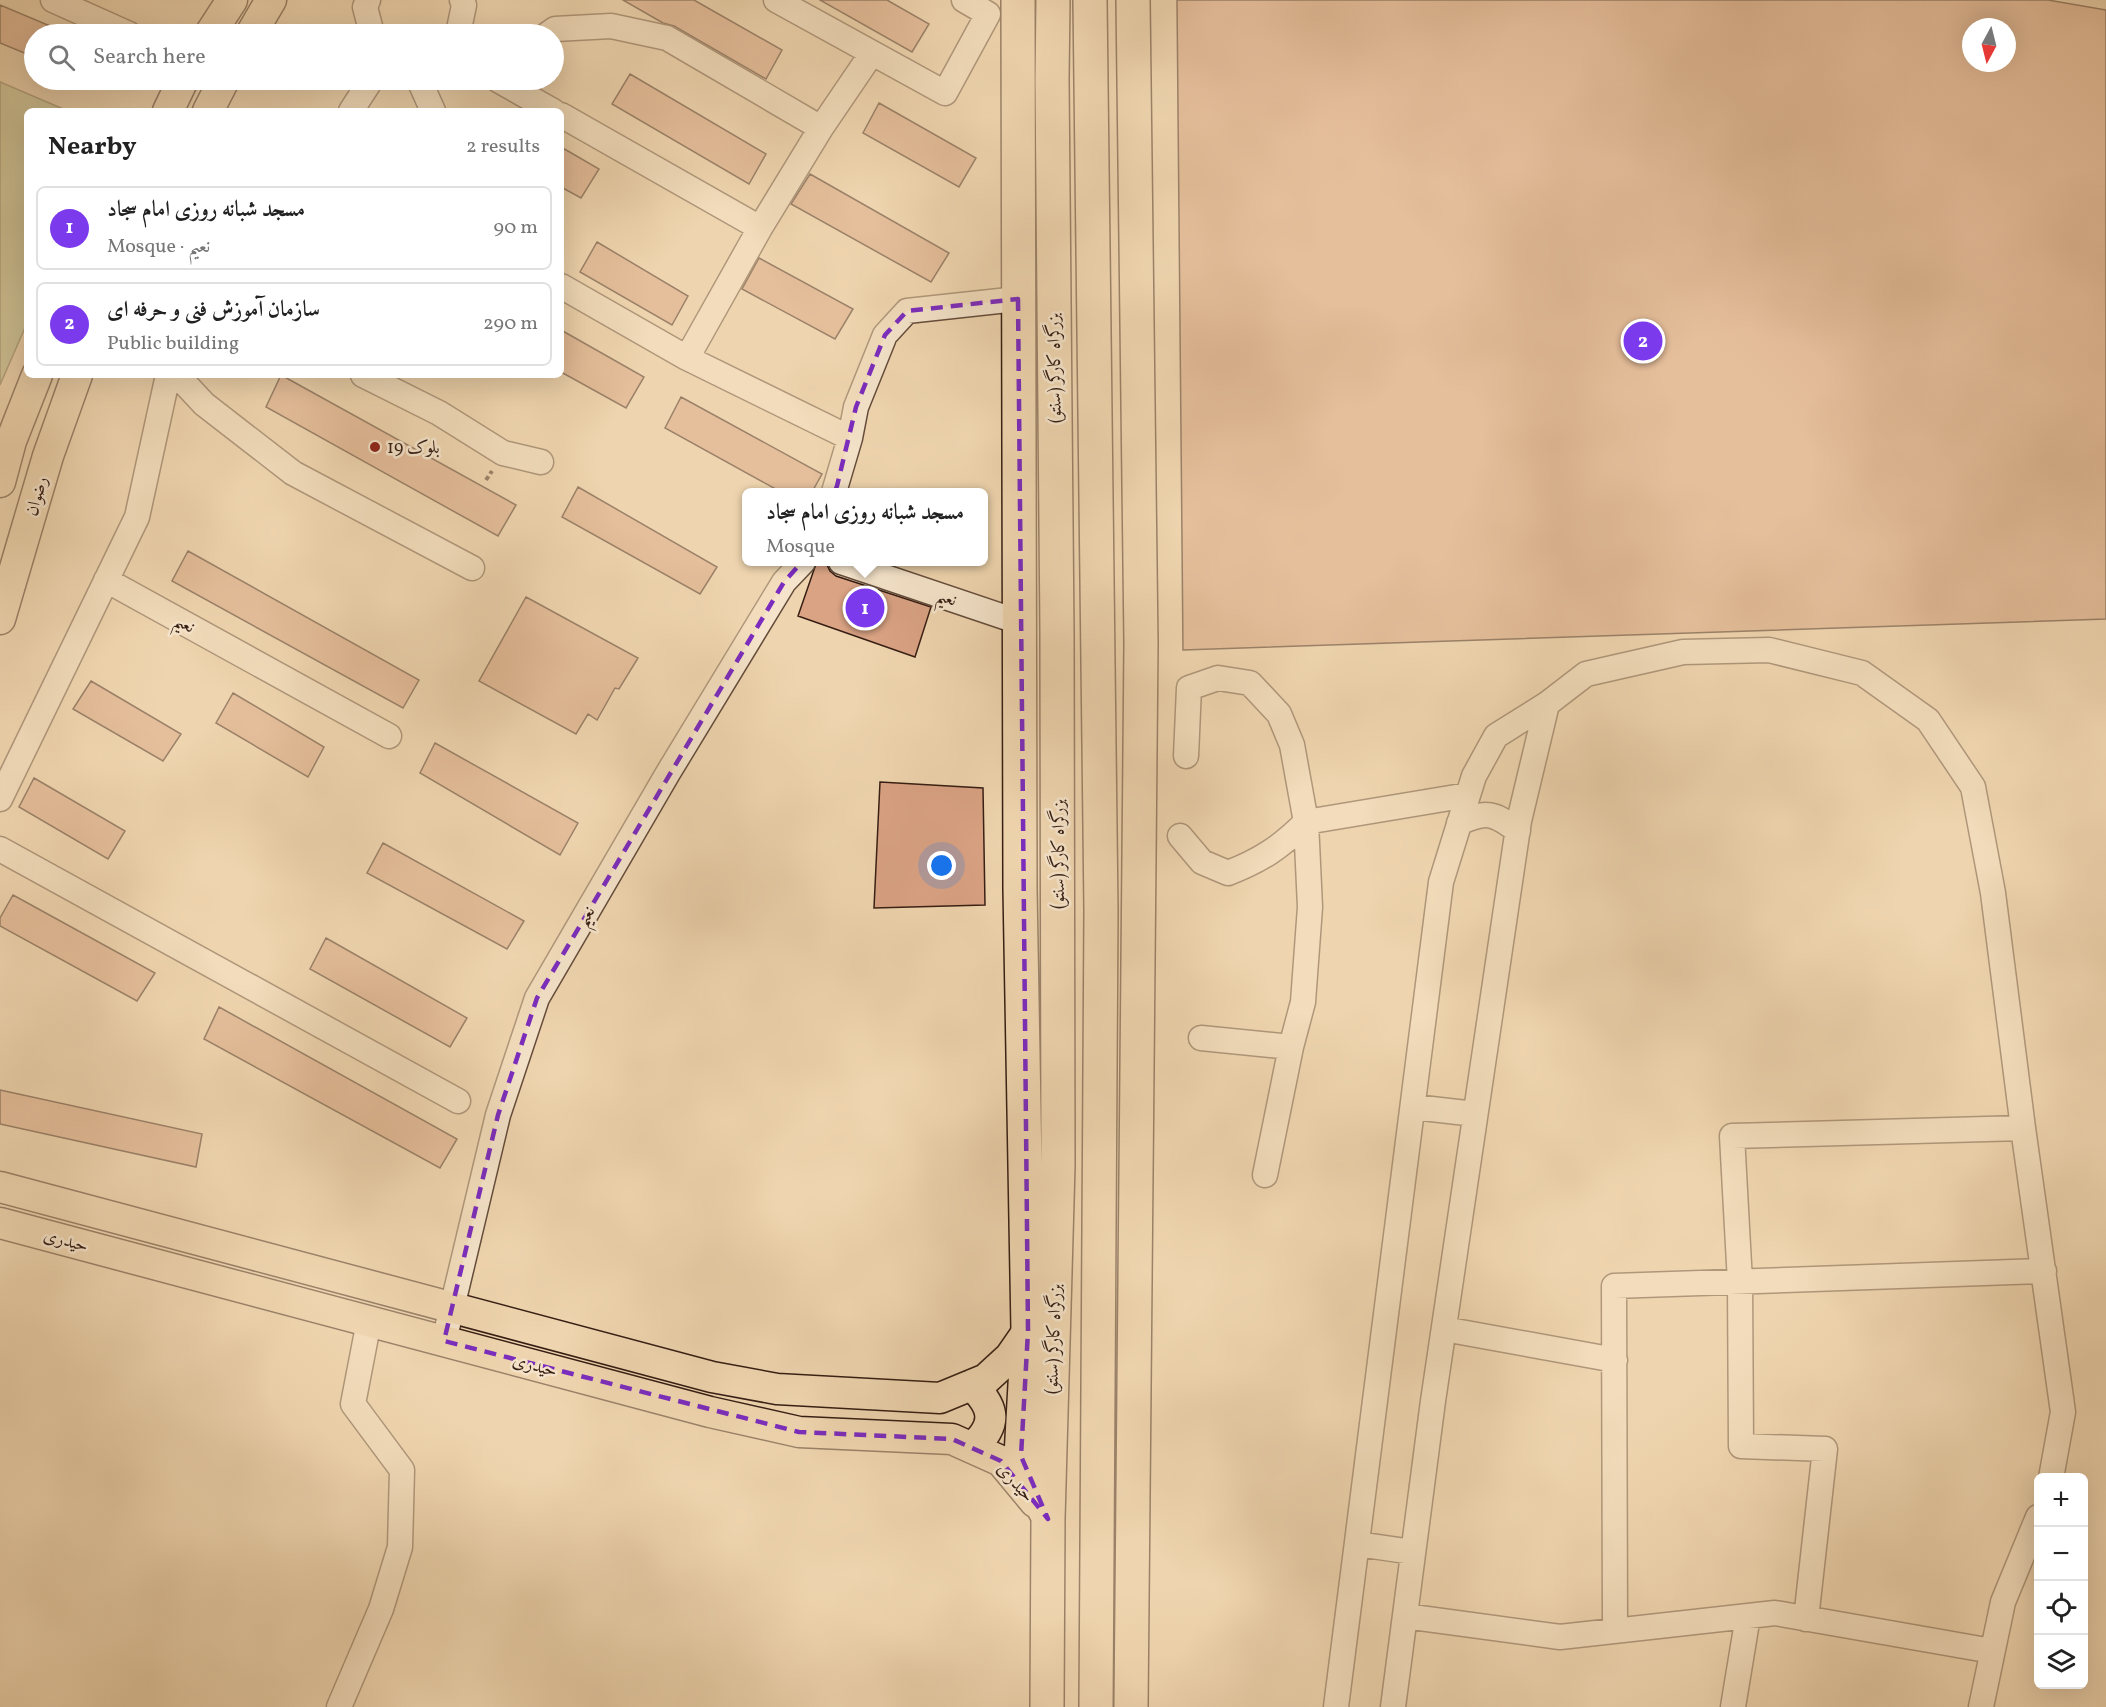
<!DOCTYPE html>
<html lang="en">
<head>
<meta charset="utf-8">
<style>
  :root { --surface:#fff; --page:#f2f2f2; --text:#222; --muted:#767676; --line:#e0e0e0; --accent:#7c3aed }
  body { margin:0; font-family:Vollkorn,Amiri,serif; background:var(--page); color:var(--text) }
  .controls { position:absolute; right:18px; bottom:18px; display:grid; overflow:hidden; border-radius:9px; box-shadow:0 6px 24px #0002 }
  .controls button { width:54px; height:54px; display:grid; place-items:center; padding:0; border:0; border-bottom:2px solid var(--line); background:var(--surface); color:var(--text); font:30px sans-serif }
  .compass { position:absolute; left:1962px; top:18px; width:54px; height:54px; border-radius:50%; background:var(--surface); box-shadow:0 6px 24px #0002; rotate:187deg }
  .you { position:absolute; left:942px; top:866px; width:21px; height:21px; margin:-15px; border:4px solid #fff; border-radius:50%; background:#1a73e8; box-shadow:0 0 0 9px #1a73e833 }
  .badge { display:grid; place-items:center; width:39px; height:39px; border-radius:50%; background:var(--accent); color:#fff; font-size:20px; font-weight:700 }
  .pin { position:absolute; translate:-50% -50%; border:3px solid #fff; box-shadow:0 2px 6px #0006 }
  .popup { position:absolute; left:742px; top:488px; width:246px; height:78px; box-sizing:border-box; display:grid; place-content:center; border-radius:9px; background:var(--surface); filter:drop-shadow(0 2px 4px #0005); font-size:20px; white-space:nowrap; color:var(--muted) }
  .popup b { font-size:22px; color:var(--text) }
  .popup::after { content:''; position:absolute; left:50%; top:100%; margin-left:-12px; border:12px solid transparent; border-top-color:var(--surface) }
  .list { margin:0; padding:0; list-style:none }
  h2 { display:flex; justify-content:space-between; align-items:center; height:78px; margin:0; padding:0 24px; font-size:26px }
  h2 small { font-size:20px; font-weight:400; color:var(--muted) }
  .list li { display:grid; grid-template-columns:39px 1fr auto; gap:18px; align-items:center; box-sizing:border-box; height:84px; margin:0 12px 12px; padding:0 12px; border:2px solid var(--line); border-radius:9px }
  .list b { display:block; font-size:22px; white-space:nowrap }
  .list p { margin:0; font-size:20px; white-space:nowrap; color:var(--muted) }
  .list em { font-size:20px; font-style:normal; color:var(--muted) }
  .icon { flex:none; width:33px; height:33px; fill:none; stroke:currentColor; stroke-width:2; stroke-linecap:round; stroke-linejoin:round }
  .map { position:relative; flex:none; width:2106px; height:1707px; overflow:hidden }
  .search { position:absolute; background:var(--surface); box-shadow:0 6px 24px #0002; left:24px; top:24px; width:540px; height:66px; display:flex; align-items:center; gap:15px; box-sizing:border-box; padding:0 21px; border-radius:33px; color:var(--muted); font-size:22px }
  .panel { position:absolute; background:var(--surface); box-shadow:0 6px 24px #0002; left:24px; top:108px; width:540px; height:270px; border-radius:9px }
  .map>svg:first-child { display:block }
</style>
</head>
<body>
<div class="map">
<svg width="2106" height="1707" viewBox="0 0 2106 1707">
  <rect width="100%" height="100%" fill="#efd5af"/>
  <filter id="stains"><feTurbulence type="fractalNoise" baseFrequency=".00333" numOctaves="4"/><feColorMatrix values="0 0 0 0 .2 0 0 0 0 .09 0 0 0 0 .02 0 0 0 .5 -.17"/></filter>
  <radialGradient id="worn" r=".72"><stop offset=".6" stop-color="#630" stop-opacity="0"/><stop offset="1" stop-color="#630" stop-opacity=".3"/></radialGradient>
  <path fill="#b6be8d" stroke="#766e50" stroke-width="1.5" d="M 0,82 L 68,111 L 27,111 L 27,323 L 0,385 Z"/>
  <path fill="#daa384" stroke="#361e14" stroke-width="1.5" fill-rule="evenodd" d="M 623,0 L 694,0 L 782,50 L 766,79 L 674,26 L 663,23 Z
    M 820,0 L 887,0 L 929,24 L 912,52 Z
    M 1177,0 L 2048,0 L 2106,10 L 2106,619 L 1183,650 ZM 1971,27 L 2007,27 L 2007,63 L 1971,63 Z
    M 0,5 L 69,34 L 34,34 L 34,57 L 0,43 Z
    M 630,74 L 766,154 L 749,184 L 612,104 Z
    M 879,103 L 976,158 L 959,187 L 863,133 Z
    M 561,147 L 599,169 L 581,198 L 561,187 Z
    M 810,174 L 949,253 L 931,282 L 791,204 Z
    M 597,242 L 688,296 L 672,325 L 580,272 Z
    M 759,258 L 853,309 L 835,339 L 742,289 Z
    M 561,330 L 644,377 L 626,408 L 561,372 Z
    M 281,375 L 516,505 L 498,536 L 266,407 Z
    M 681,397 L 822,474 L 812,492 L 781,492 L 665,428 Z
    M 578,487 L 717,567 L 700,594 L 562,517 Z
    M 188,551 L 419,680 L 403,708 L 172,581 Z
    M 817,561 L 827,565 L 830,571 L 836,576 L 931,607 L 915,657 L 798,616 Z
    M 526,597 L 638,658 L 619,689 L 615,688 L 597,720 L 588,714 L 576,734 L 479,681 Z
    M 91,681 L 181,734 L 163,761 L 73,709 Z
    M 233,693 L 324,747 L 308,777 L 216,723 Z
    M 435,743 L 578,823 L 560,855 L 420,773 Z
    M 34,778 L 125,831 L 108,859 L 19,807 Z
    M 880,782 L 983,788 L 985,905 L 874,908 Z
    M 383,843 L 524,921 L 507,949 L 367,873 Z
    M 13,895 L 155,973 L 137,1001 L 0,926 L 0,918 Z
    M 326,938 L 467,1018 L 450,1047 L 310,969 Z
    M 219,1007 L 457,1139 L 440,1168 L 204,1039 Z
    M 0,1090 L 202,1134 L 196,1167 L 0,1124 Z"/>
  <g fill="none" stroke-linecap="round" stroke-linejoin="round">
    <defs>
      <path id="minor" d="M 53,0 L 129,34
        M 368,0 L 365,7 L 372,34
        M 776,0 L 945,93 L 988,14 L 964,0
        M 458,34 L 464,5 L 462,0
        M 548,34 L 555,29 L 611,26 L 667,38 L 821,128 L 760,228 L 687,358
        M 419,80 L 433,111
        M 498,80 L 553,111
        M 351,111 L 371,80
        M 561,115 L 760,228
        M 821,128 L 872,53
        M 561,286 L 687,358 L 850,438
        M 177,375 L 204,404 L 293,473 L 472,568
        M 363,375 L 439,413 L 503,453 L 541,462
        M 834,492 L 850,438 L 856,407 L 885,335 L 907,311 L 1018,299
        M 841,562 L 1019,622
        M 106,580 L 389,736
        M 1186,756 L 1189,688 L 1218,678 L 1250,683 L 1279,714 L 1292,745 L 1306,822 L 1468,795
        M 0,799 L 137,517 L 168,375
        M 1459,823 C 1487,810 1494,813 1518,831
        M 1180,836 L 1202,862 L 1228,873 C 1260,861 1281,847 1306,822
        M 0,849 L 458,1101
        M 1201,1038 L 1291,1047 L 1303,1002 L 1310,907 L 1306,822
        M 1414,1107 L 1475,1114
        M 1265,1175 L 1291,1047
        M 1444,1329 L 1615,1360
        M 444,1341 L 498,1115 L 537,998 L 668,773 L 784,582 L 803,562
        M 1358,1544 L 1413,1552
        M 1405,1616 L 1560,1637 L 1775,1613 L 1992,1651
        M 1806,1619 L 1825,1449 L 1741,1446 L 1740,1282 L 1732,1136 L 2023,1128
        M 1615,1631 L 1614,1286 L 2044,1271
        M 339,1707 L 381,1609 L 400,1547 L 402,1470 L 353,1404 L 369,1321
        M 1336,1707 L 1441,882 L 1474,776 L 1496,736 L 1547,704 L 1586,674 L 1683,652 L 1769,650 L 1862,673 L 1928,720 L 1973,787 L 1993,893 L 2023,1128 L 2063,1412 L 2051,1478
        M 1393,1707 L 1433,1401 L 1519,821 L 1547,704
        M 1733,1707 L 1748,1616
        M 1981,1707 L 2003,1602 L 2038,1517"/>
      <path id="major" d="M 210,34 L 232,0
        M 251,34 L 271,0
        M 168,111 L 183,80
        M 208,111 L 224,80
        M 0,482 L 11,441 L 37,375
        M 0,619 L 48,456 L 77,375
        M 0,1187 L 712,1377 L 777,1389 L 940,1398 L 986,1379 L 1010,1357 L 1028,1331
        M 0,1223 L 710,1412 L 799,1432 L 952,1439 L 1001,1461 L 1035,1502
        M 972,1448 C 997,1425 996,1409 972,1385"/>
      <path id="highway" d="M 1018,0 L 1020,889 L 1028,1331 L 1021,1456 L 1045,1511
        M 1090,0 L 1101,911 L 1096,1707
        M 1047,1707 L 1048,1519 L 1058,1166 L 1057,634 L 1052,80 L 1053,0
        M 1131,1707 L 1141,644 L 1133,0"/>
    </defs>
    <use href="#minor" stroke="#644c3b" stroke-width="27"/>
    <use href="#major" stroke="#361e14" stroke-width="33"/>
    <use href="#highway" stroke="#361e14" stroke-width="36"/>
    <path stroke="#361e14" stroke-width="4" stroke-dasharray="4.5 3" stroke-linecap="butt" d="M 486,480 L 492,471"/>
    <use href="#minor" stroke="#f5e4cb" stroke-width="24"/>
    <use href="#major" stroke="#efd5af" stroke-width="30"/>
    <use href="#highway" stroke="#efd5af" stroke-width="33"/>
  </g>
  <path d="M0 0H2106V1707H0ZM 1018,299 L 1028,1331 L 1021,1456 L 1048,1519 L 1001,1461 L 952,1439 L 799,1432 L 444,1341 L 498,1115 L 537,998 L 784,582 L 811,552 L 837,486 L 856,407 L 885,335 L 907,311 Z" fill="#efd5af" fill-opacity=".55" fill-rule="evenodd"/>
  <path fill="none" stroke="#7b2cbf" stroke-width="4.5" stroke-dasharray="12 8" stroke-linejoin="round" d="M 1018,299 L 1028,1331 L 1021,1456 L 1048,1519 L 1001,1461 L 952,1439 L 799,1432 L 444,1341 L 498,1115 L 537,998 L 784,582 L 811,552 L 837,486 L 856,407 L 885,335 L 907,311 Z"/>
  <circle fill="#8f2418" stroke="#f5e4cb" stroke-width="2" cx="375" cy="447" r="6"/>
  <g text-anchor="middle" stroke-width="5" stroke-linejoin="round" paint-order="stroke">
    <g font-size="18" fill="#361e14" stroke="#f5e4cb">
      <text transform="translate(1054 368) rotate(-91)" y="6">بزرگراه کارگر (سنتو)</text>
      <text transform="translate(36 496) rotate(-74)" y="6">رضوان</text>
      <text transform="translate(947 597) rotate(19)" y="6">نعیم</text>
      <text transform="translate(185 623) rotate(29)" y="6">نعیم</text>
      <text transform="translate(1058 854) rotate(-90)" y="6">بزرگراه کارگر (سنتو)</text>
      <text transform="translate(585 916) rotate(-60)" y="6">نعیم</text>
      <text transform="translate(66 1240) rotate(15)" y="6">حیدری</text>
      <text transform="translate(1053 1339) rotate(-88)" y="6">بزرگراه کارگر (سنتو)</text>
      <text transform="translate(535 1365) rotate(15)" y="6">حیدری</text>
      <text transform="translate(1016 1482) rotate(48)" y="6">حیدری</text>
    </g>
    <g font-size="18" fill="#361e14" stroke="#f5e4cb" text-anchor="start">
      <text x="387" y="453">بلوک 19</text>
    </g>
  </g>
  <rect width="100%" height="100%" filter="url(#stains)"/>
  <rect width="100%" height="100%" fill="url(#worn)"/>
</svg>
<div class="controls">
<button>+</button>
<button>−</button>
<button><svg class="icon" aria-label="locate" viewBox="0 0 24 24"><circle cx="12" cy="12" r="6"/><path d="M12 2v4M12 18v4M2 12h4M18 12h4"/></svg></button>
<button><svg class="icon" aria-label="layers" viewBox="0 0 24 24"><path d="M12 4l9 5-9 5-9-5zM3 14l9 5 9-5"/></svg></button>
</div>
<svg class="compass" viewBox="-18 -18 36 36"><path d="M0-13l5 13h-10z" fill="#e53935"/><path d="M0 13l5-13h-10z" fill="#767676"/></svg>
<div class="you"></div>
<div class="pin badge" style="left:865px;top:608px">1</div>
<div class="popup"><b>مسجد شبانه روزی امام سجاد</b>Mosque</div>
<div class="pin badge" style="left:1643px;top:341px">2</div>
<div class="search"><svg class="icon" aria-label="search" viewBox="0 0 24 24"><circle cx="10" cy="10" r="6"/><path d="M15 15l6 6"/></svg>Search here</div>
<section class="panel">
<h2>Nearby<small>2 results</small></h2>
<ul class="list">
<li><span class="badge">1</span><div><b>مسجد شبانه روزی امام سجاد</b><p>Mosque · نعیم</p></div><em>90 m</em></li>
<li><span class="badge">2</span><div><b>سازمان آموزش فنی و حرفه ای</b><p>Public building</p></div><em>290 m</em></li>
</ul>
</section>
</div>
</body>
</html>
